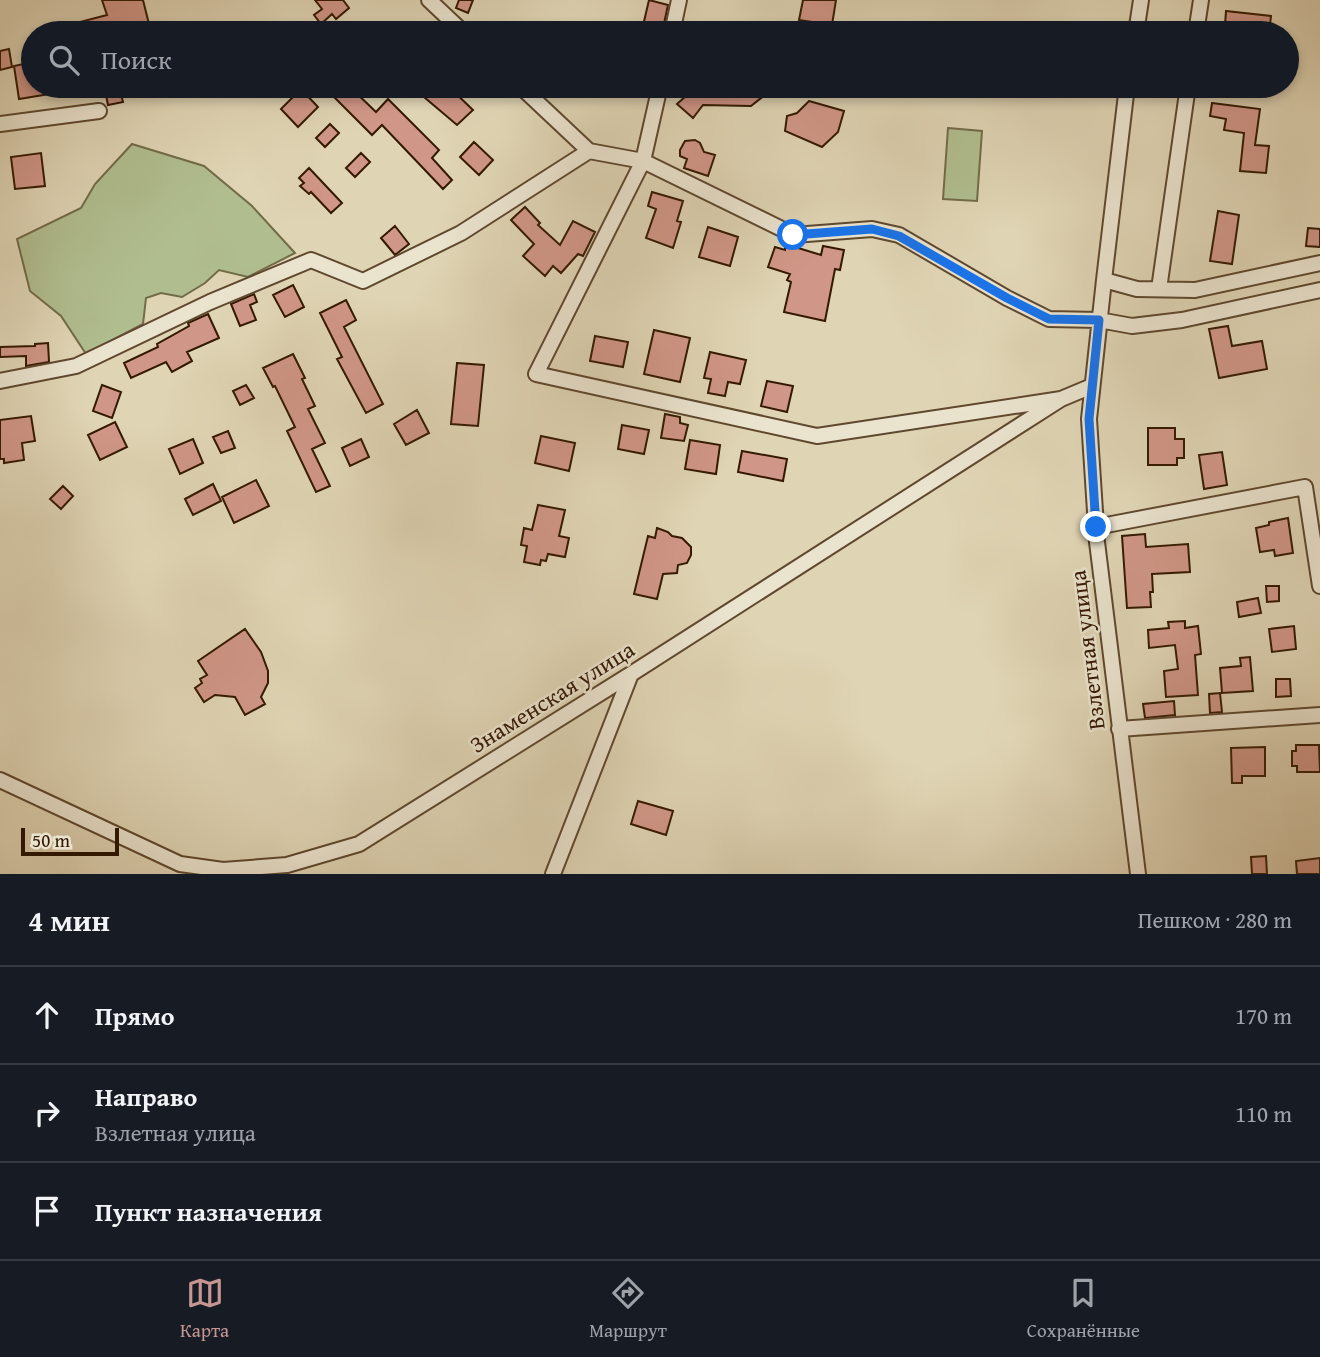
<!DOCTYPE html>
<html lang="ru">
<head>
<meta charset="utf-8">
<style>
  :root { --surface:#171b24; --page:#242831; --text:#f1f3f6; --muted:#9ea1a6; --line:#363941; --accent:#c59692 }
  body { margin:0; font-family:"Gentium Book Plus",serif; background:var(--page); color:var(--text) }
  .scale { position:absolute; left:21px; bottom:18px; width:98px; box-sizing:border-box; padding-left:7px; border:4px solid #341902; border-top:0; font-size:19px; line-height:24px; white-space:nowrap; color:#341902; -webkit-text-stroke:5px #eae3ce; paint-order:stroke }
  .stop { position:absolute; width:21px; height:21px; margin:-16px; border:5px solid #1a73e8; border-radius:50%; background:#fff }
  .stop.end { background:#1a73e8; border-color:#fff; box-shadow:0 2px 7px #0008 }
  .list { margin:0; padding:0; list-style:none }
  h2 { display:flex; justify-content:space-between; align-items:center; height:91px; margin:0; padding:0 28px; font-size:30px }
  h2 small { font-size:23px; font-weight:400; color:var(--muted) }
  .list li { display:grid; grid-template-columns:46px 1fr auto; gap:21px; align-items:center; box-sizing:border-box; height:98px; padding:0 28px; border-top:2px solid var(--line) }
  .list b { display:block; font-size:26px; white-space:nowrap }
  .list p { margin:0; font-size:23px; white-space:nowrap; color:var(--muted) }
  .list em { font-size:23px; font-style:normal; color:var(--muted) }
  .icon { flex:none; width:38px; height:38px; fill:none; stroke:currentColor; stroke-width:2; stroke-linecap:round; stroke-linejoin:round }
  .map { position:relative; flex:none; width:1320px; height:874px; overflow:hidden }
  .search { position:absolute; background:var(--surface); box-shadow:0 4px 10px #0003; left:21px; right:21px; top:21px; height:77px; display:flex; align-items:center; gap:18px; box-sizing:border-box; padding:0 24px; border-radius:38px; color:var(--muted); font-size:26px }
  .sheet { height:385px; background:var(--surface) }
  nav { display:flex; justify-content:space-around; align-items:center; box-sizing:border-box; height:98px; border-top:2px solid var(--line); background:var(--surface); font-size:19px; color:var(--muted) }
  nav a { display:grid; justify-items:center; gap:4px }
  nav .on { color:var(--accent) }
  .map>svg:first-child { display:block }
</style>
</head>
<body>
<div class="map">
<svg width="1320" height="874" viewBox="0 0 1320 874">
  <rect width="100%" height="100%" fill="#dfd4b4"/>
  <filter id="stains"><feTurbulence type="fractalNoise" baseFrequency=".00286" numOctaves="4"/><feColorMatrix values="0 0 0 0 .2 0 0 0 0 .09 0 0 0 0 .02 0 0 0 .5 -.17"/></filter>
  <radialGradient id="worn" r=".72"><stop offset=".6" stop-color="#630" stop-opacity="0"/><stop offset="1" stop-color="#630" stop-opacity=".3"/></radialGradient>
  <path fill="#b0bd8f" stroke="#726b48" stroke-width="2" d="M 948,128 L 982,131 L 977,201 L 943,199 Z
    M 132,144 L 204,166 L 252,206 L 295,253 L 248,277 L 219,270 L 205,283 L 182,297 L 161,293 L 146,298 L 143,324 L 86,354 L 61,316 L 30,291 L 17,239 L 81,208 L 95,184 Z"/>
  <path fill="#d09687" stroke="#341902" stroke-width="2" d="M 102,0 L 143,0 L 149,24 L 114,33 L 53,33 L 53,29 L 107,15 Z
    M 315,0 L 343,0 L 349,8 L 336,19 L 332,14 L 321,24 L 314,15 L 322,9 Z
    M 459,0 L 473,0 L 468,13 L 456,8 Z
    M 649,0 L 668,5 L 662,33 L 642,30 Z
    M 803,0 L 836,0 L 832,25 L 799,20 Z
    M 1226,11 L 1271,16 L 1269,33 L 1238,33 L 1239,26 L 1225,25 Z
    M 9,49 L 12,67 L 0,70 L 0,51 Z
    M 33,62 L 33,86 L 62,86 L 62,92 L 19,99 L 14,66 Z
    M 104,86 L 119,86 L 123,102 L 108,105 Z
    M 323,86 L 349,86 L 376,112 L 388,99 L 439,150 L 432,158 L 452,180 L 443,189 L 382,125 L 372,135 Z
    M 411,86 L 448,86 L 473,110 L 457,125 Z
    M 697,86 L 760,86 L 766,94 L 751,106 L 703,105 L 693,118 L 677,104 Z
    M 301,89 L 318,107 L 298,127 L 281,109 Z
    M 809,101 L 844,111 L 838,132 L 822,147 L 785,131 L 787,116 L 797,113 Z
    M 1212,103 L 1260,109 L 1255,145 L 1269,146 L 1266,173 L 1240,171 L 1244,133 L 1224,130 L 1226,119 L 1210,116 Z
    M 330,124 L 339,133 L 325,147 L 316,138 Z
    M 695,140 L 700,143 L 704,152 L 715,155 L 708,176 L 684,168 L 687,159 L 680,156 L 680,150 L 685,141 Z
    M 474,142 L 493,160 L 479,175 L 460,157 Z
    M 41,153 L 45,186 L 15,189 L 11,157 Z
    M 361,153 L 370,162 L 355,177 L 346,168 Z
    M 309,168 L 342,203 L 331,213 L 311,192 L 309,194 L 300,186 L 304,183 L 299,178 Z
    M 652,192 L 683,201 L 677,221 L 681,222 L 673,248 L 646,238 L 656,209 L 648,206 Z
    M 525,207 L 540,223 L 538,225 L 560,245 L 573,221 L 595,232 L 583,256 L 578,254 L 561,273 L 553,266 L 545,276 L 523,256 L 534,244 L 511,220 Z
    M 1218,211 L 1239,215 L 1232,264 L 1210,261 Z
    M 395,226 L 409,244 L 395,255 L 381,238 Z
    M 708,227 L 738,237 L 730,266 L 699,257 Z
    M 1308,228 L 1320,229 L 1320,247 L 1306,246 Z
    M 785,244 L 821,255 L 823,246 L 844,250 L 840,270 L 835,269 L 825,321 L 784,312 L 791,282 L 787,280 L 790,274 L 768,267 L 775,247 L 785,250 Z
    M 293,285 L 304,307 L 285,317 L 273,295 Z
    M 254,294 L 257,302 L 250,305 L 256,320 L 240,326 L 231,304 Z
    M 346,300 L 356,320 L 344,327 L 383,404 L 366,413 L 337,359 L 342,357 L 320,313 Z
    M 208,314 L 219,338 L 187,352 L 192,361 L 172,372 L 166,362 L 131,378 L 124,363 L 158,347 L 157,344 L 189,326 L 188,323 Z
    M 1228,326 L 1232,346 L 1262,341 L 1267,369 L 1219,378 L 1209,329 Z
    M 654,330 L 690,338 L 680,382 L 644,374 Z
    M 595,336 L 628,342 L 623,367 L 590,361 Z
    M 48,343 L 49,362 L 26,366 L 26,356 L 0,357 L 0,347 L 35,346 L 35,344 Z
    M 710,352 L 746,360 L 740,384 L 728,382 L 725,396 L 708,393 L 711,379 L 704,378 Z
    M 293,354 L 305,378 L 302,379 L 315,406 L 308,409 L 325,443 L 312,449 L 330,486 L 316,492 L 287,431 L 295,427 L 275,386 L 273,387 L 263,368 Z
    M 457,363 L 484,365 L 478,426 L 451,424 Z
    M 767,381 L 793,386 L 787,412 L 761,406 Z
    M 102,385 L 121,392 L 112,418 L 93,411 Z
    M 246,385 L 254,398 L 240,405 L 233,391 Z
    M 417,410 L 429,433 L 406,445 L 394,424 Z
    M 665,414 L 680,417 L 680,423 L 688,425 L 684,441 L 661,438 Z
    M 31,416 L 35,441 L 22,443 L 24,460 L 4,463 L 4,459 L 0,459 L 0,420 Z
    M 115,422 L 127,447 L 100,460 L 88,435 Z
    M 622,425 L 649,430 L 644,454 L 618,449 Z
    M 1148,428 L 1175,428 L 1175,439 L 1184,439 L 1184,458 L 1177,458 L 1177,465 L 1148,465 Z
    M 228,431 L 235,448 L 221,453 L 213,437 Z
    M 541,436 L 575,443 L 569,471 L 535,463 Z
    M 193,439 L 203,463 L 180,474 L 169,449 Z
    M 361,439 L 369,457 L 350,466 L 342,448 Z
    M 690,440 L 720,445 L 716,474 L 685,469 Z
    M 742,451 L 787,459 L 783,481 L 738,472 Z
    M 1222,452 L 1227,485 L 1204,489 L 1199,455 Z
    M 256,480 L 269,506 L 234,523 L 222,497 Z
    M 213,484 L 221,501 L 193,515 L 185,499 Z
    M 63,486 L 73,496 L 61,509 L 50,499 Z
    M 538,505 L 565,510 L 559,536 L 569,538 L 565,557 L 548,554 L 546,561 L 541,560 L 540,565 L 524,562 L 527,546 L 521,545 L 524,528 L 532,530 Z
    M 1288,518 L 1293,553 L 1275,556 L 1274,550 L 1260,552 L 1256,528 L 1269,525 L 1269,522 Z
    M 657,528 L 668,532 L 672,536 L 682,538 L 691,547 L 691,555 L 687,563 L 678,565 L 677,573 L 663,574 L 657,599 L 634,594 L 648,536 L 655,538 Z
    M 1145,534 L 1146,547 L 1188,544 L 1190,572 L 1152,574 L 1153,592 L 1150,592 L 1151,607 L 1127,608 L 1122,536 Z
    M 1266,586 L 1279,586 L 1279,601 L 1267,602 Z
    M 1258,598 L 1261,613 L 1239,617 L 1237,602 Z
    M 1185,621 L 1185,628 L 1198,626 L 1201,654 L 1195,655 L 1198,695 L 1166,697 L 1164,671 L 1178,669 L 1175,645 L 1149,648 L 1148,630 L 1169,628 L 1168,622 Z
    M 1294,626 L 1296,649 L 1272,652 L 1269,629 Z
    M 245,629 L 261,652 L 268,671 L 268,683 L 261,697 L 265,704 L 245,715 L 235,697 L 215,695 L 204,702 L 195,688 L 202,683 L 200,679 L 207,675 L 198,661 Z
    M 1250,657 L 1253,691 L 1222,693 L 1220,668 L 1241,666 L 1240,658 Z
    M 1276,679 L 1290,679 L 1291,696 L 1276,697 Z
    M 1220,693 L 1222,712 L 1210,713 L 1209,694 Z
    M 1174,701 L 1175,715 L 1145,718 L 1143,704 Z
    M 1296,745 L 1319,745 L 1320,772 L 1297,772 L 1297,766 L 1292,766 L 1292,751 L 1296,751 Z
    M 1265,747 L 1265,776 L 1242,776 L 1242,783 L 1232,783 L 1231,748 Z
    M 638,801 L 673,811 L 666,835 L 631,824 Z
    M 1266,856 L 1267,874 L 1252,874 L 1251,857 Z
    M 1320,858 L 1320,874 L 1297,874 L 1296,861 Z"/>
  <g fill="none" stroke-linecap="round" stroke-linejoin="round">
    <defs>
      <path id="minor" d="M 429,0 L 464,33
        M 672,33 L 679,0
        M 1136,33 L 1141,0
        M 1196,33 L 1201,0
        M 520,86 L 589,151
        M 1127,86 L 1104,280 L 1089,419 L 1097,542 L 1138,874
        M 0,124 L 99,111
        M 1104,280 L 1137,289 L 1195,290 L 1320,263
        M 1159,289 L 1188,86
        M 0,381 L 76,366 L 210,302 L 311,260 L 363,281 L 461,233 L 589,151 L 643,161 L 660,86
        M 1061,399 L 817,436 L 536,374 L 643,161 L 794,235 L 872,229 L 899,235 L 1007,298 L 1049,319 L 1099,320 L 1132,326 L 1182,320 L 1320,290
        M 1096,527 L 1305,487 L 1320,586
        M 1119,729 L 1320,715
        M 0,780 L 180,864 L 223,870 L 287,865 L 359,844 L 631,674 L 1061,399 L 1092,386
        M 553,874 L 631,674"/>
    </defs>
    <use href="#minor" stroke="#5f482e" stroke-width="18"/>
    <use href="#minor" stroke="#eae3ce" stroke-width="14"/>
  </g>
  <g fill="none" stroke-linecap="round" stroke-linejoin="round">
    <path stroke="#1a73e8" stroke-width="9" d="M 793,235 L 872,229 L 899,236 L 1007,298 L 1049,319 L 1099,320 L 1089,419 L 1096,527"/>
  </g>
  <g text-anchor="middle" stroke-width="5" stroke-linejoin="round" paint-order="stroke">
    <g font-size="23" fill="#341902" stroke="#eae3ce">
      <text transform="translate(1087 650) rotate(-97)" y="8">Взлетная улица</text>
      <text transform="translate(552 697) rotate(-32)" y="8">Знаменская улица</text>
    </g>
  </g>
  <rect width="100%" height="100%" filter="url(#stains)"/>
  <rect width="100%" height="100%" fill="url(#worn)"/>
</svg>
<div class="scale">50 m</div>
<div class="stop" style="left:793px;top:235px"></div>
<div class="stop end" style="left:1096px;top:527px"></div>
<div class="search"><svg class="icon" aria-label="search" viewBox="0 0 24 24"><circle cx="10" cy="10" r="6"/><path d="M15 15l6 6"/></svg>Поиск</div>
</div>
<section class="sheet">
<h2>4 мин<small>Пешком · 280 m</small></h2>
<ul class="list">
<li><svg class="icon" aria-label="ahead" viewBox="0 0 24 24"><path d="M12 20V5M6 11l6-6 6 6"/></svg><div><b>Прямо</b></div><em>170 m</em></li>
<li><svg class="icon" aria-label="right" viewBox="0 0 24 24"><path d="M7 20v-9h11M14 6l5 5-5 5"/></svg><div><b>Направо</b><p>Взлетная улица</p></div><em>110 m</em></li>
<li><svg class="icon" aria-label="arrive" viewBox="0 0 24 24"><path d="M6 21V4h12l-3 4 3 4H6"/></svg><div><b>Пункт назначения</b></div></li>
</ul>
</section>
<nav>
<a class="on"><svg class="icon" aria-label="map" viewBox="0 0 24 24"><path d="M3 6l6-2 6 2 6-2v14l-6 2-6-2-6 2zM9 4v14M15 6v14"/></svg>Карта</a>
<a><svg class="icon" aria-label="directions" viewBox="0 0 24 24"><path d="M12 3l9 9-9 9-9-9zM9 14v-3h6M13 9l2 2-2 2"/></svg>Маршрут</a>
<a><svg class="icon" aria-label="saved" viewBox="0 0 24 24"><path d="M7 4h10v16l-5-4-5 4z"/></svg>Сохранённые</a>
</nav>
</body>
</html>
